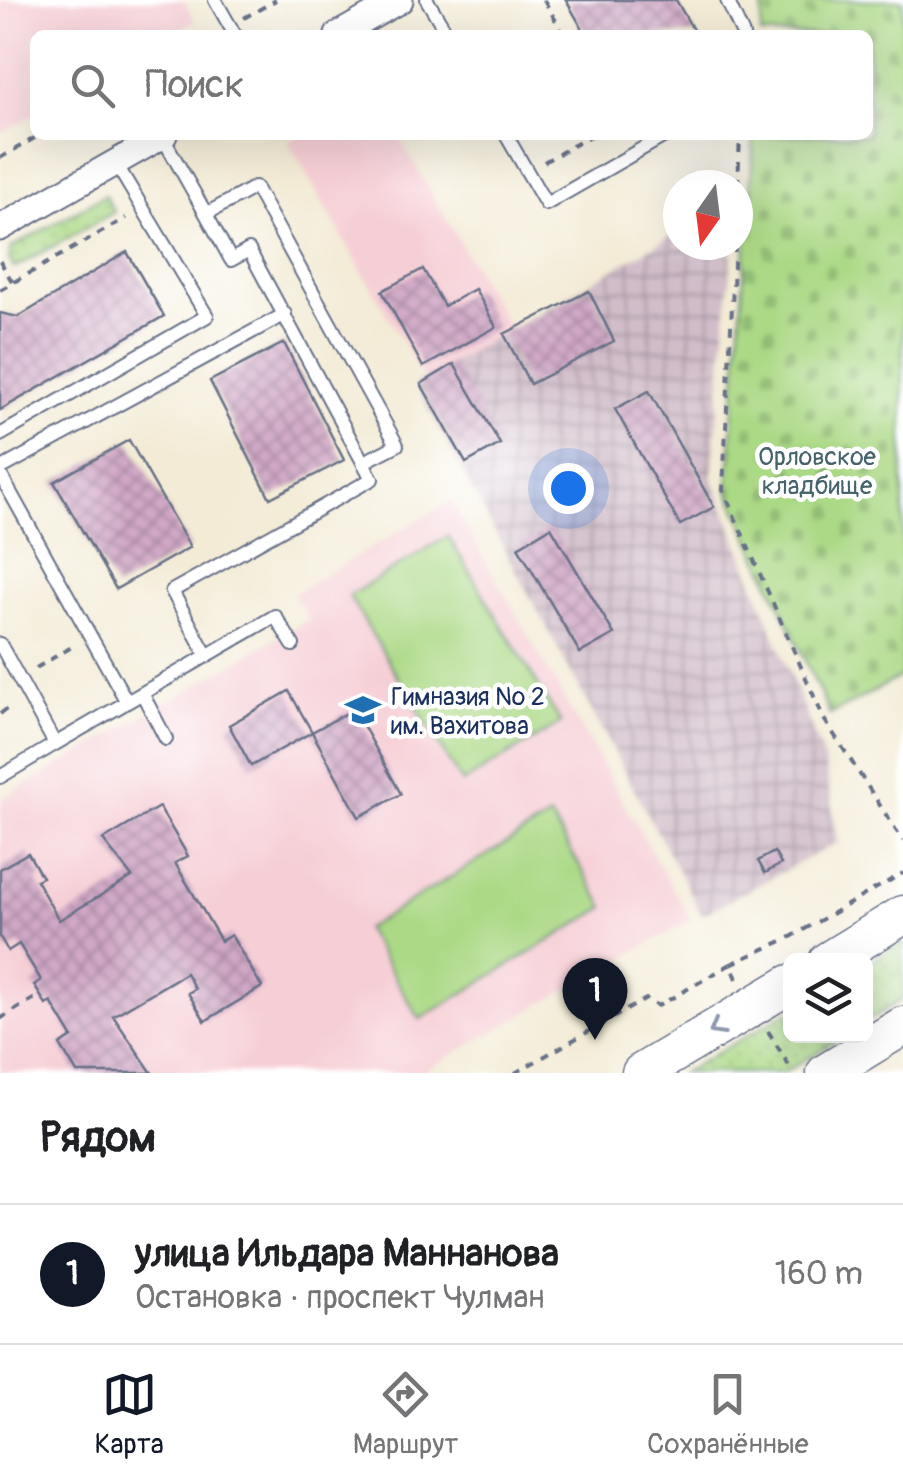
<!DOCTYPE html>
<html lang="ru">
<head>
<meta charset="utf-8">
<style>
  :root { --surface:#fff; --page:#f6f6f6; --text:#202124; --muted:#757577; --line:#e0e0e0; --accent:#111827 }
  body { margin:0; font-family:Pangolin,sans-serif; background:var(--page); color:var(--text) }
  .controls { position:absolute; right:30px; bottom:30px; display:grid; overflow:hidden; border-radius:15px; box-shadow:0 10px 40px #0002 }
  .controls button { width:90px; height:90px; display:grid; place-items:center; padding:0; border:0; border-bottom:2px solid var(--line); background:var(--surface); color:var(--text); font:50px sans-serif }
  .compass { position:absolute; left:663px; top:170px; width:90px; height:90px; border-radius:50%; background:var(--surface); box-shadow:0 10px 40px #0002; rotate:194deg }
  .you { position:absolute; left:568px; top:488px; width:35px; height:35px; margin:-25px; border:8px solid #fff; border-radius:50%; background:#1a73e8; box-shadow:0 0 0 15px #1a73e833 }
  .badge { display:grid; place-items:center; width:65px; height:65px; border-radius:50%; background:var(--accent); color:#fff; font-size:32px; font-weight:700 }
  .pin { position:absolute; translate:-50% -82px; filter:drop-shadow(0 2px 5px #0008) }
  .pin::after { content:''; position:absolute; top:52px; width:35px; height:30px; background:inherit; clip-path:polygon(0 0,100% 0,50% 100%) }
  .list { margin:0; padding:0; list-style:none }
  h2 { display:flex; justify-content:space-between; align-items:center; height:130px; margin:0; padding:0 40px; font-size:42px }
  h2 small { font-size:32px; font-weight:400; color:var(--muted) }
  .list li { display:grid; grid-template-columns:65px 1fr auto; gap:30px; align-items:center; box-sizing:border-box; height:140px; padding:0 40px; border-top:2px solid var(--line) }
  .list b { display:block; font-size:38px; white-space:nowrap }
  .list p { margin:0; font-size:32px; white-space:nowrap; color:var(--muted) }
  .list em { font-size:32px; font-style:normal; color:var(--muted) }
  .icon { flex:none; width:55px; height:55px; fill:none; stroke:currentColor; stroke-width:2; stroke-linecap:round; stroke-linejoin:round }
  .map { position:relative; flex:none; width:903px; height:1073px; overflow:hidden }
  .search { position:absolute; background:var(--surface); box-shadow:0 10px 40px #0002; left:30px; right:30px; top:30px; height:110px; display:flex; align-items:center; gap:25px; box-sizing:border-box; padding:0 35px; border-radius:15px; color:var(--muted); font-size:38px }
  .sheet { height:270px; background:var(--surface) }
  nav { display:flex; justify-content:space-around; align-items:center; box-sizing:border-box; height:140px; border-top:2px solid var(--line); background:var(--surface); font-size:28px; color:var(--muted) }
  nav a { display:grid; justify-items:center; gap:5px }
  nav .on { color:var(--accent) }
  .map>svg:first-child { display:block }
</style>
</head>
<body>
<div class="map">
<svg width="903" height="1073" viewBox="0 0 903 1073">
  <defs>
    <pattern id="industrial-grid" width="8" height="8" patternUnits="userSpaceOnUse" patternTransform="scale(2.5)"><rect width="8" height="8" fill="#d1bdc9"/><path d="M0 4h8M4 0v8" fill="none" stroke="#a99aa6"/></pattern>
    <pattern id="grass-dots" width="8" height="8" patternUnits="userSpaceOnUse" patternTransform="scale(2.5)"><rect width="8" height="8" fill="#acd986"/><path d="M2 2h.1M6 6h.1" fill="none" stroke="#93bb76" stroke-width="1.8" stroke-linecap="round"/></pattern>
    <pattern id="cemetery-stones" width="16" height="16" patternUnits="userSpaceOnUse" patternTransform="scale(2.5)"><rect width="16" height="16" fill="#acd986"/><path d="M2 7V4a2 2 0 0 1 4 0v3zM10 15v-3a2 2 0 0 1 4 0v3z" fill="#93bb76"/></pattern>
    <pattern id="building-cross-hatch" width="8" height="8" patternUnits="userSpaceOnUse" patternTransform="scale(2.5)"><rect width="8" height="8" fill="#d1a8c6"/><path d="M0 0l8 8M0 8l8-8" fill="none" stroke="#a989a4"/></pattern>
  </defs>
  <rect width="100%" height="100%" fill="#fff"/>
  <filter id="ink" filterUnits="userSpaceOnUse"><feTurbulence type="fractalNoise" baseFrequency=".01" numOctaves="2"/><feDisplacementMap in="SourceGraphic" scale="20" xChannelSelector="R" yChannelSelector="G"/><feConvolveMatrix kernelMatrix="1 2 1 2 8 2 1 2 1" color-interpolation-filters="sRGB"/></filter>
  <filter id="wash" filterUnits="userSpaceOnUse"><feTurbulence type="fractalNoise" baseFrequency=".0048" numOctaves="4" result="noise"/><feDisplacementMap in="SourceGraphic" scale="40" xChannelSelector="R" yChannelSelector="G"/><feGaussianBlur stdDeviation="2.25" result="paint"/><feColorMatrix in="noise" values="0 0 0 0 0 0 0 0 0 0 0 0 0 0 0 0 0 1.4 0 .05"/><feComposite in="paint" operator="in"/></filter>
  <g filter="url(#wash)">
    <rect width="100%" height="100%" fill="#f3ebd5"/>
    <path fill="#f6cfd6" d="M 0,0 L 183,0 L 195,21 L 171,35 L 35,35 L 35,114 L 0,134 Z
      M 300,135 L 398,135 L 510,330 L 424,380 L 288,142 Z
      M 451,501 L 691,920 L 420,1073 L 0,1073 L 0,800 L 309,619 L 293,594 Z"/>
    <path fill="url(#industrial-grid)" d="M 678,232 L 678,245 L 722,245 L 732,252 L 712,477 L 824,760 L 838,842 L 702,915 L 415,384 Z"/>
    <path fill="url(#grass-dots)" stroke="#648472" stroke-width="2.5" d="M 105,195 L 114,212 L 14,268 L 9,258 L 11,248 Z
      M 903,942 L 903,999 L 866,1022 L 866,965 Z
      M 790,1011 L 790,1036 L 844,1036 L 783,1073 L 682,1073 Z"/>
    <path fill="url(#cemetery-stones)" stroke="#648472" stroke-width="2.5" d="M 763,0 L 903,0 L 903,675 L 830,715 L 728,490 L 754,135 L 868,135 L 868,35 L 761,35 Z"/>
    <path fill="#acd986" stroke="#648472" stroke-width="2.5" d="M 448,536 L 561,723 L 462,783 L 349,596 Z
      M 550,817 L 605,907 L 420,1019 L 365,929 Z"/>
    <g id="blocks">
      <path fill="url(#building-cross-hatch)" d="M 566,0 L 676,0 L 696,35 L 586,35 Z
        M 127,252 L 164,316 L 0,410 L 0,313 L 18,317 Z
        M 423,269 L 444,306 L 475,289 L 496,327 L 423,367 L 382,291 Z
        M 589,291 L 614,341 L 530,384 L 504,334 Z
        M 284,343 L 344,460 L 270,498 L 210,381 Z
        M 454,364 L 500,444 L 466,463 L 421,384 Z
        M 649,391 L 714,507 L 680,525 L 615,409 Z
        M 129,440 L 190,547 L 116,589 L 54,482 Z
        M 551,527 L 614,634 L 580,653 L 518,547 Z
        M 289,691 L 312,732 L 251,766 L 229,725 Z
        M 354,709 L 401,794 L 359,817 L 312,732 Z
        M 159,807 L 188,856 L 175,863 L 221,941 L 231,935 L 262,987 L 205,1021 L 188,993 L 195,989 L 186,973 L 113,1016 L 152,1073 L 77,1073 L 60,1045 L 72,1037 L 51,1002 L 46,1005 L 34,985 L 41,980 L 19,944 L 8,951 L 0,937 L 0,869 L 28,853 L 42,877 L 36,880 L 59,920 L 132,877 L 103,840 Z
        M 774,852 L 781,864 L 765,873 L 758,861 Z"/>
    </g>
  </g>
  <g filter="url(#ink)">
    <use href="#blocks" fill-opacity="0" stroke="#677188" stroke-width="2.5"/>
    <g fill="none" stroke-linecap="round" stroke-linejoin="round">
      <defs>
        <path id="service" d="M 215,0 L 235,35
          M 427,0 L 448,35
          M 727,0 L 743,35
          M 506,135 L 546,204 L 666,135
          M 162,136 L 206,214 L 255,187 L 397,445 L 364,462
          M 206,214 L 231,260 L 249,250 L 372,479 L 172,591 L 207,656
          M 0,435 L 207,316 L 115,162
          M 0,469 L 285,314
          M 0,474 L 127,702
          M 0,644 L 55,744 L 0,777
          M 142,693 L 166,739
          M 55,744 L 275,616 L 293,645"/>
        <path id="minor" d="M 338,35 L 400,0
          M 0,228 L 164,135"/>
        <path id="secondary" d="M 828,961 L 903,915
          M 641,1073 L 790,984
          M 826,1073 L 903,1026"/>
      </defs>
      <use href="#service" stroke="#677188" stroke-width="16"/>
      <use href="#minor" stroke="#677188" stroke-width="29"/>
      <use href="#secondary" stroke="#677188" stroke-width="41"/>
      <path stroke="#677188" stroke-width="4" stroke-dasharray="8 8" stroke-linecap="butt" d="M 544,0 L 564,35
        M 244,18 L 276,0
        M 0,158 L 40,135
        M 544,162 L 592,135
        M 738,185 L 740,135
        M 735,245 L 723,490 L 824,719 L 903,841
        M 0,261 L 13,283
        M 0,290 L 126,218
        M 36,668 L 75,645
        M 0,714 L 12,705
        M 737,979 L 731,964 L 791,937 L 903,873
        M 0,1019 L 40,995
        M 768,1031 L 791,1069
        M 515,1073 L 646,999 L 658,1006 L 731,964"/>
      <use href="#service" stroke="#fff" stroke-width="12"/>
      <use href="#minor" stroke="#fff" stroke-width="25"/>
      <use href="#secondary" stroke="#fff" stroke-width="38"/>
    </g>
    <defs><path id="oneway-chevron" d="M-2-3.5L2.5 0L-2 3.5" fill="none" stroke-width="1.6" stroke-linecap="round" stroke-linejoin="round" transform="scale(2.5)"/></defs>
    <use stroke="#8d97ae" href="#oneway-chevron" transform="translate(716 1029) rotate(150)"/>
  </g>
  <defs>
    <symbol id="school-bare" viewBox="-9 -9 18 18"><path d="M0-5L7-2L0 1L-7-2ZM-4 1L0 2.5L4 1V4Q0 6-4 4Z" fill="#1f6fb2" stroke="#fff" stroke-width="2.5" paint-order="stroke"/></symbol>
  </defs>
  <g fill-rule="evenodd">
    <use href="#school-bare" x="338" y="685" width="50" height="50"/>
  </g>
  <g text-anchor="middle" stroke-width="9" stroke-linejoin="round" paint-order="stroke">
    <g font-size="25" fill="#46626a" stroke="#fff">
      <text x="817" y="465">Орловское<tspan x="817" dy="29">кладбище</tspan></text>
    </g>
    <g font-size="25" fill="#1b2f5e" stroke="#fff" text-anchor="start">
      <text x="391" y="705">Гимназия № 2<tspan x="391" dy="29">им. Вахитова</tspan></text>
    </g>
  </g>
</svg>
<div class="controls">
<button><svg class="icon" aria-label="layers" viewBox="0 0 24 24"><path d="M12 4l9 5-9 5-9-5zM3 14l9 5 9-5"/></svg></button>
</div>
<svg class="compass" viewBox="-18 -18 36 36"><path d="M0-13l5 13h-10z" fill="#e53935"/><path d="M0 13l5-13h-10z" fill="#757577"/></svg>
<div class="you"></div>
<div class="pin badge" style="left:595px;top:1040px">1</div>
<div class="search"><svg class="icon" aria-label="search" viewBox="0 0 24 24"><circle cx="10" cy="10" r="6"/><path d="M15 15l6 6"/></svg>Поиск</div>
</div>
<section class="sheet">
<h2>Рядом<small></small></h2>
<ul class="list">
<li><span class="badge">1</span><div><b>улица Ильдара Маннанова</b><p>Остановка · проспект Чулман</p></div><em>160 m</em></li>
</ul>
</section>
<nav>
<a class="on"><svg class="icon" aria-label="map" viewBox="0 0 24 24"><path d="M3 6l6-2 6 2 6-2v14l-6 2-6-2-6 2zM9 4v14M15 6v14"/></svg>Карта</a>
<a><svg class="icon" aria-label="directions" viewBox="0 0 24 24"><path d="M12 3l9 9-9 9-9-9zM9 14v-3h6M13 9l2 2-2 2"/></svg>Маршрут</a>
<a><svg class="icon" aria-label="saved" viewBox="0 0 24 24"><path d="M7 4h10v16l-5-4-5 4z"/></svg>Сохранённые</a>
</nav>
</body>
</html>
